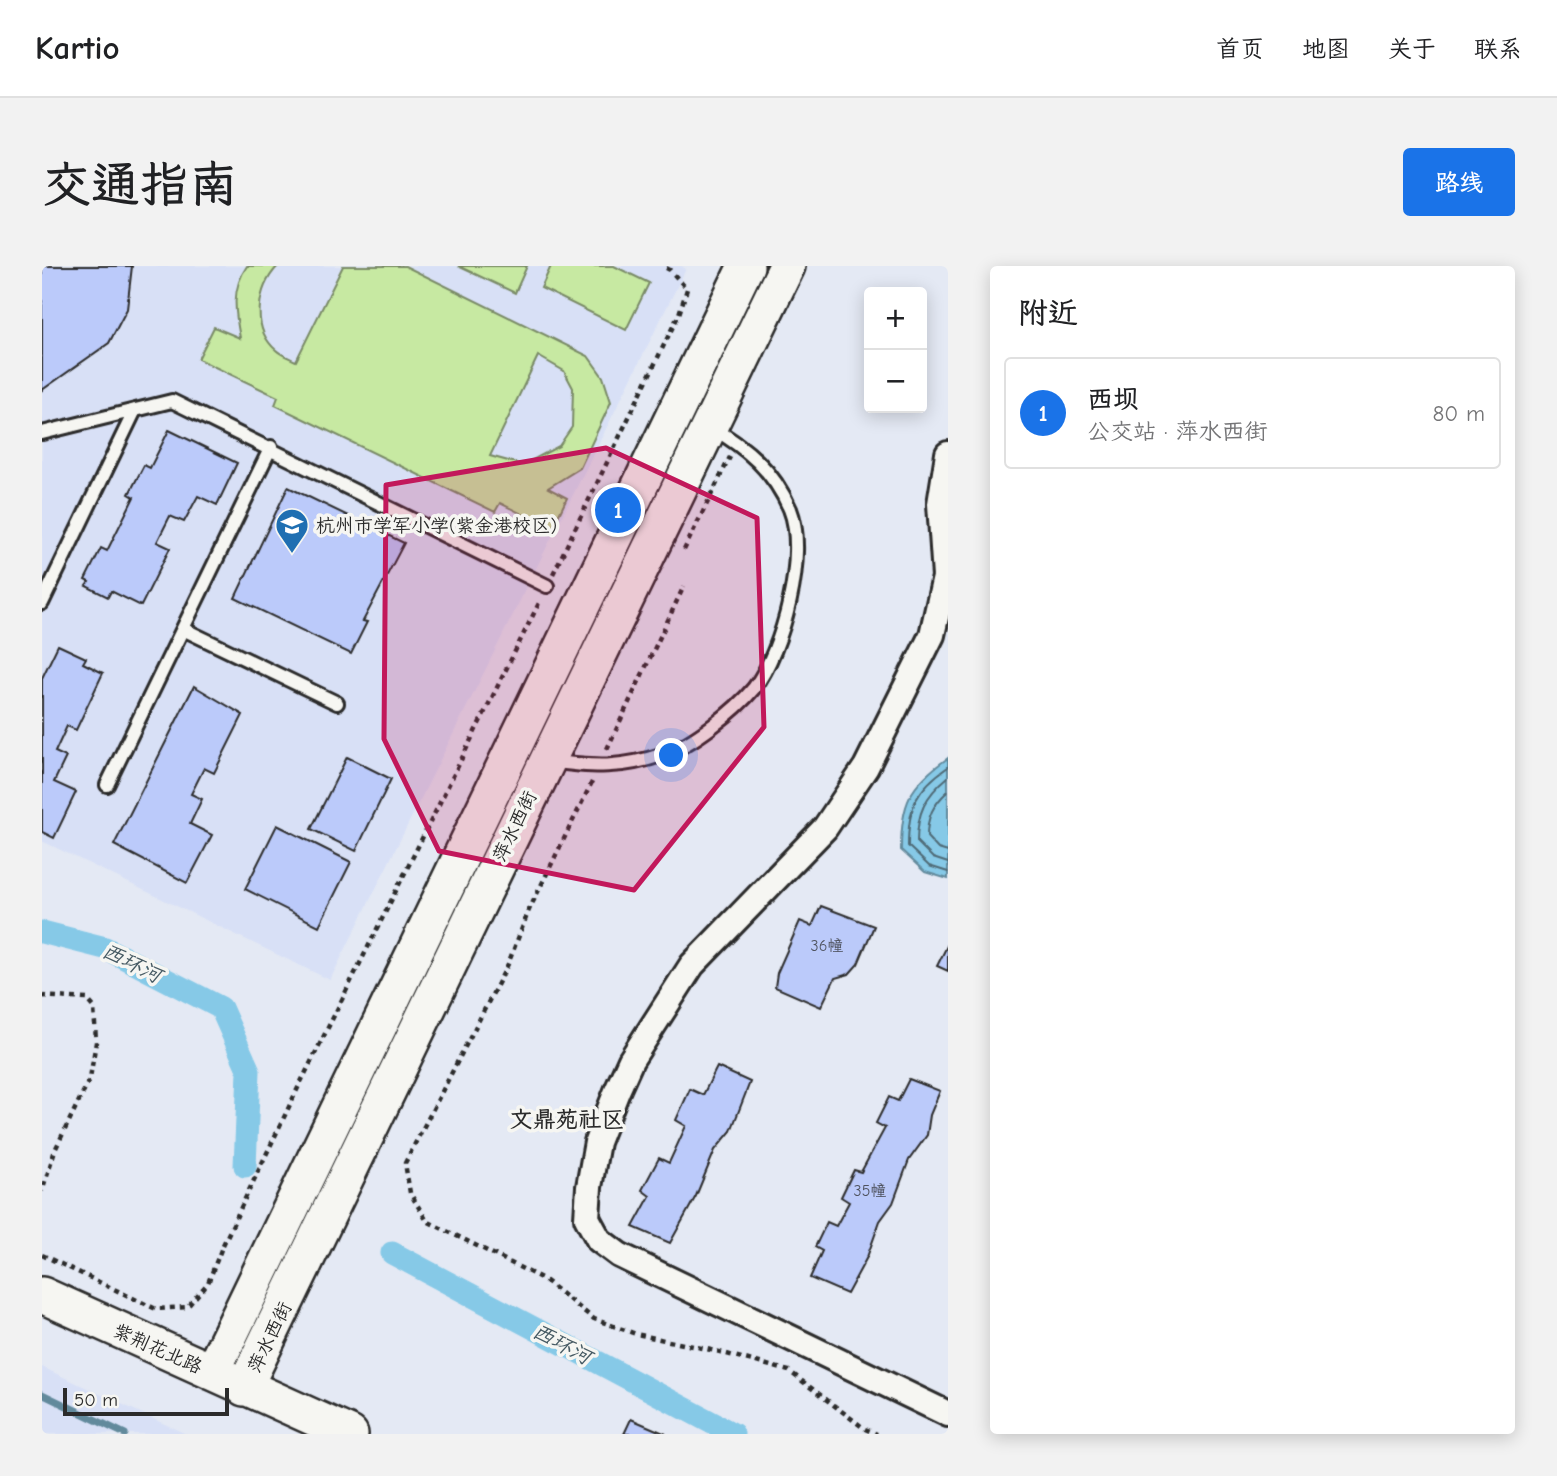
<!DOCTYPE html>
<html lang="zh">
<head>
<meta charset="utf-8">
<style>
  :root { --surface:#fff; --page:#f2f2f2; --text:#202124; --muted:#757577; --line:#e0e0e0; --accent:#1a73e8 }
  body { margin:0; font-family:"Comic Neue","LXGW WenKai TC",sans-serif; background:var(--page); color:var(--text) }
  .controls { position:absolute; right:21px; top:21px; display:grid; overflow:hidden; border-radius:7px; box-shadow:0 4px 18px #0003 }
  .controls button { width:63px; height:63px; display:grid; place-items:center; padding:0; border:0; border-bottom:2px solid var(--line); background:var(--surface); color:var(--text); font:35px sans-serif }
  .scale { position:absolute; left:21px; bottom:18px; width:166px; box-sizing:border-box; padding-left:7px; border:4px solid #2b2b2b; border-top:0; font-size:19px; line-height:24px; white-space:nowrap; color:#2b2b2b; -webkit-text-stroke:5px #f6f6f2; paint-order:stroke }
  .you { position:absolute; left:630px; top:490px; width:24px; height:24px; margin:-18px; border:5px solid #fff; border-radius:50%; background:#1a73e8; box-shadow:0 0 0 10px #1a73e833 }
  .badge { display:grid; place-items:center; width:46px; height:46px; border-radius:50%; background:var(--accent); color:#fff; font-size:23px; font-weight:700 }
  .pin { position:absolute; translate:-50% -50%; border:4px solid #fff; box-shadow:0 2px 7px #0006 }
  .list { margin:0; padding:0; list-style:none }
  h2 { display:flex; justify-content:space-between; align-items:center; height:91px; margin:0; padding:0 28px; font-size:30px }
  h2 small { font-size:23px; font-weight:400; color:var(--muted) }
  .list li { display:grid; grid-template-columns:46px 1fr auto; gap:21px; align-items:center; box-sizing:border-box; height:112px; margin:0 14px 14px; padding:0 14px; border:2px solid var(--line); border-radius:7px }
  .list b { display:block; font-size:26px; white-space:nowrap }
  .list p { margin:0; font-size:23px; white-space:nowrap; color:var(--muted) }
  .list em { font-size:23px; font-style:normal; color:var(--muted) }
  .map { position:relative; flex:none; width:906px; height:1168px; overflow:hidden; border-radius:7px }
  header { display:flex; align-items:center; gap:42px; box-sizing:border-box; height:98px; padding:0 35px; background:var(--surface); border-bottom:2px solid var(--line) }
  header strong { font-size:33px }
  nav { display:flex; gap:38px; margin-inline-start:auto; font-size:24px }
  .intro { display:flex; align-items:center; justify-content:space-between; box-sizing:border-box; height:168px; padding:0 42px }
  h1 { margin:0; font-size:49px }
  .button { padding:18px 32px; border-radius:7px; background:var(--accent); color:#fff; font-size:24px; font-weight:700 }
  main { display:flex; gap:42px; padding:0 42px }
  aside { flex:1; background:var(--surface); border-radius:7px; box-shadow:0 4px 18px #0003 }
  .map>svg:first-child { display:block }
</style>
</head>
<body>
<header>
<strong>Kartio</strong>
<nav><a>首页</a><a>地图</a><a>关于</a><a>联系</a></nav>
</header>
<div class="intro"><h1>交通指南</h1><a class="button">路线</a></div>
<main>
<div class="map">
<svg width="906" height="1168" viewBox="0 0 906 1168">
  <rect width="100%" height="100%" fill="#e4e9f4"/>
  <filter id="ink" filterUnits="userSpaceOnUse"><feTurbulence type="fractalNoise" baseFrequency=".0143" numOctaves="2"/><feDisplacementMap in="SourceGraphic" scale="14" xChannelSelector="R" yChannelSelector="G"/><feConvolveMatrix kernelMatrix="1 2 1 2 8 2 1 2 1" color-interpolation-filters="sRGB"/></filter>
  <g filter="url(#ink)">
    <path fill="#d8e0f6" d="M 0,0 L 639,0 L 644,3 L 288,714 L 0,575 Z
      M 0,1101 L 144,1168 L 0,1168 Z"/>
    <path fill="#c7e9a2" stroke="#798a66" stroke-width="2" fill-rule="evenodd" d="M 205,0 L 236,0 C 215,22 209,62 234,84 C 239,89 248,92 254,95 L 301,0 L 363,0 L 546,90 L 561,111 L 569,136 L 538,202 L 506,222 L 525,232 L 510,263 L 458,237 L 453,246 L 233,139 L 236,131 L 156,93 L 172,61 L 198,72 C 193,46 189,23 205,0 ZM 496,90 L 522,105 L 531,122 L 530,161 L 517,180 L 481,199 L 448,190 Z
      M 416,0 L 485,0 L 473,27 Z
      M 509,0 L 572,0 L 607,17 L 584,64 L 499,22 Z"/>
    <path fill="#86c9e7" stroke="#628a9c" stroke-width="2" d="M 906,492 L 906,613 L 883,606 L 859,584 C 859,538 867,519 906,492 Z"/>
    <g fill="none" stroke-linecap="round" stroke-linejoin="round">
      <path stroke="#4f6a76" stroke-width="2" d="M 906,501 C 874,523 866,541 866,580 L 887,600 L 906,606
        M 906,511 C 883,530 875,547 875,576 L 891,592 L 906,597
        M 906,525 C 891,539 885,550 885,571 L 896,583 L 906,586"/>
      <path stroke="#628a9c" stroke-width="7" d="M 0,1128 L 83,1168"/>
      <path stroke="#86c9e7" stroke-width="23" d="M 0,666 L 63,682 L 179,742 L 207,805 L 203,900
        M 350,987 L 691,1168"/>
    </g>
    <path fill="#bbcafa" stroke="#2b2b2b" stroke-width="2" d="M 0,0 L 90,0 L 85,43 L 67,77 L 0,124 Z
      M 127,164 L 195,197 L 175,239 L 156,230 L 142,256 L 128,250 L 115,276 L 128,282 L 99,340 L 69,325 L 66,331 L 44,320 L 47,316 L 43,314 L 59,282 L 65,285 L 92,231 L 87,228 L 102,199 L 108,202 Z
      M 246,221 L 362,277 L 321,355 L 325,356 L 309,388 L 193,332 Z
      M 16,379 L 44,392 L 41,397 L 61,407 L 34,464 L 25,460 L 13,486 L 24,491 L 12,516 L 34,526 L 12,572 L 0,566 L 0,412 Z
      M 152,420 L 201,449 L 172,507 L 162,502 L 149,528 L 160,533 L 148,558 L 170,569 L 145,617 L 72,579 Z
      M 305,491 L 349,513 L 314,585 L 269,563 Z
      M 235,559 L 309,596 L 277,660 L 203,623 Z
      M 779,640 L 832,660 L 816,698 L 807,708 L 793,712 L 779,741 L 733,721 L 735,707 L 758,655 L 770,660 Z
      M 906,678 L 906,705 L 895,700 Z
      M 675,801 L 708,816 L 689,865 L 673,884 L 654,930 L 628,977 L 591,961 L 608,930 L 600,924 L 617,892 L 627,897 L 644,860 L 634,854 L 648,823 L 661,829 Z
      M 867,813 L 898,825 L 888,849 L 885,869 L 867,894 L 851,937 L 838,955 L 825,991 L 805,1028 L 768,1012 L 780,985 L 773,981 L 785,956 L 794,960 L 807,936 L 799,931 L 812,904 L 819,906 L 843,862 L 834,857 L 847,831 L 856,835 Z
      M 589,1153 L 624,1168 L 582,1168 Z"/>
    <g fill="none" stroke-linecap="round" stroke-linejoin="round">
      <defs>
        <path id="lane" d="M 0,167 L 130,135 L 505,320
          M 0,337 L 93,144
          M 141,363 L 295,437
          M 507,495 C 552,501 579,503 622,488 C 650,479 694,444 712,422 C 741,385 766,287 748,243 C 731,204 705,182 669,161
          M 65,519 L 229,181"/>
        <path id="street" d="M 906,188 L 898,238 L 903,311 L 890,369 L 824,501 L 783,562 L 650,699 L 589,794 L 575,825 L 555,876 L 547,921 L 545,952 L 557,974 L 577,989 L 906,1148"/>
        <path id="secondary" d="M 0,1029 L 308,1168
          M 170,1106 L 704,0
          M 202,1122 L 745,0"/>
      </defs>
      <use href="#lane" stroke="#2b2b2b" stroke-width="18"/>
      <use href="#street" stroke="#2b2b2b" stroke-width="30"/>
      <use href="#secondary" stroke="#2b2b2b" stroke-width="40"/>
      <path stroke="#2b2b2b" stroke-width="4.5" stroke-dasharray="5 5" stroke-linecap="butt" d="M 642,284 L 688,191
        M 511,308 L 637,48 L 645,23 L 628,4 L 620,0
        M 565,483 L 642,320
        M 550,516 L 487,644 L 466,698 L 363,897 L 368,927 L 385,955 L 501,1013 L 552,1053 L 594,1068 L 674,1085 L 747,1105 L 823,1163 L 835,1168
        M 0,730 L 45,733 L 52,741 L 54,776 L 48,812 L 13,884 L 0,925
        M 0,989 L 114,1043 L 145,1041 L 166,1017 L 180,981 L 255,824 L 498,335"/>
      <use href="#lane" stroke="#f6f6f2" stroke-width="12"/>
      <use href="#street" stroke="#f6f6f2" stroke-width="24"/>
      <use href="#secondary" stroke="#f6f6f2" stroke-width="35"/>
    </g>
  </g>
  <path fill="#c2185b" fill-opacity="0.2" stroke="#c2185b" stroke-width="5" stroke-linejoin="round" d="M 564,182 L 715,252 L 722,461 L 592,624 L 397,585 L 342,473 L 344,219 Z"/>
  <defs>
    <symbol id="school-pin" viewBox="-11 -11 22 30"><path d="M0 17L-7.5 6A9.5 9.5 0 1 1 7.5 6Z" fill="#1f6fb2" stroke="#f6f6f2"/><path d="M0-5L7-2L0 1L-7-2ZM-4 1L0 2.5L4 1V4Q0 6-4 4Z" fill="#fff"/></symbol>
  </defs>
  <g fill-rule="evenodd">
    <use href="#school-pin" x="231" y="240" width="38" height="52"/>
  </g>
  <g text-anchor="middle" stroke-width="7" stroke-linejoin="round" paint-order="stroke">
    <g font-size="16" fill="#4f535f">
      <text x="785" y="685">36幢</text>
      <text x="828" y="930">35幢</text>
    </g>
    <g font-size="19" fill="#2b2b2b" stroke="#f6f6f2" text-anchor="start">
      <text x="274" y="266">杭州市学军小学(紫金港校区)</text>
    </g>
    <g font-size="19" fill="#2b2b2b" stroke="#f6f6f2">
      <text transform="translate(472 560) rotate(-64)" y="7">萍水西街</text>
      <text transform="translate(227 1071) rotate(-64)" y="7">萍水西街</text>
      <text transform="translate(116 1082) rotate(24)" y="7">紫荆花北路</text>
    </g>
    <g font-size="21" font-style="italic" fill="#465a63" stroke="#f6f6f2">
      <text transform="translate(90 697) rotate(26)" y="7">西环河</text>
      <text transform="translate(520 1078) rotate(28)" y="7">西环河</text>
    </g>
    <g font-size="23" font-weight="bold" fill="#2b2b2b" stroke="#f6f6f2">
      <text x="525" y="861">文鼎苑社区</text>
    </g>
  </g>
</svg>
<div class="controls">
<button>+</button>
<button>−</button>
</div>
<div class="scale">50 m</div>
<div class="you"></div>
<div class="pin badge" style="left:576px;top:244px">1</div>
</div>
<aside>
<h2>附近<small></small></h2>
<ul class="list">
<li><span class="badge">1</span><div><b>西坝</b><p>公交站 · 萍水西街</p></div><em>80 m</em></li>
</ul>
</aside>
</main>
</body>
</html>
